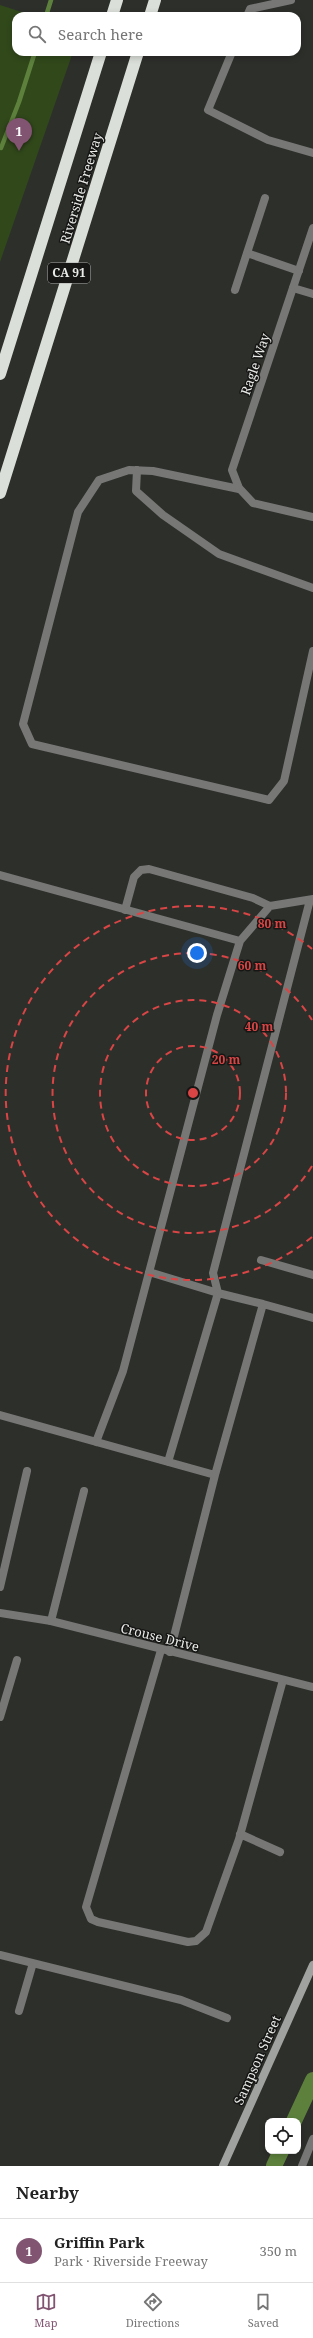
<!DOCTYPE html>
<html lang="en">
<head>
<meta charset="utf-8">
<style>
  :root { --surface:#fff; --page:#f6f6f6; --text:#222; --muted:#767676; --line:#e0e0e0; --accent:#815471 }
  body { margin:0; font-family:"Noto Serif",serif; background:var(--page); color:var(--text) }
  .controls { position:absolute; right:12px; bottom:12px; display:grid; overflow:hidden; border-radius:8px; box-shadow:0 2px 6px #0003 }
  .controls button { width:36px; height:36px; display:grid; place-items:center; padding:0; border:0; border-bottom:1px solid var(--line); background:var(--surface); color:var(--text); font:20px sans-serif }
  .you { position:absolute; left:197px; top:953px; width:14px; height:14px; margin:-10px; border:3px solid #fff; border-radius:50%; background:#1a73e8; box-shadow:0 0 0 6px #1a73e833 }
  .badge { display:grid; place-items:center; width:26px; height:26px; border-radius:50%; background:var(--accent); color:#fff; font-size:13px; font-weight:700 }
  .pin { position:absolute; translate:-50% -33px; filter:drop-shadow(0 1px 2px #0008) }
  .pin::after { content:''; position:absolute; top:21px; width:14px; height:12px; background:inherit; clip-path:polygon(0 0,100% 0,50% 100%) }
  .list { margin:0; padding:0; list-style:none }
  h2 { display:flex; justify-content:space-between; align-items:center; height:52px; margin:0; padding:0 16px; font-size:17px }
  h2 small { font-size:13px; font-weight:400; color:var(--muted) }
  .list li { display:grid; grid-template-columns:26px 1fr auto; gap:12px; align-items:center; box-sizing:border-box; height:64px; padding:0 16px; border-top:1px solid var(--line) }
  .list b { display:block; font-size:15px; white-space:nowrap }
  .list p { margin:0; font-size:13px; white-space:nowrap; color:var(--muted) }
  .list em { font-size:13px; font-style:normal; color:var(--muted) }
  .icon { flex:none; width:22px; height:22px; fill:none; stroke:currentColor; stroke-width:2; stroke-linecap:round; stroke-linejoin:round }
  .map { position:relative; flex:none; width:313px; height:2166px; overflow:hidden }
  .search { position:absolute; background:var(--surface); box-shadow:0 2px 6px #0003; left:12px; right:12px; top:12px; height:44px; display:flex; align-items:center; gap:10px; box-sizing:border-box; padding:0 14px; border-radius:12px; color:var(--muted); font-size:15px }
  .sheet { height:116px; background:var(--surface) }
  nav { display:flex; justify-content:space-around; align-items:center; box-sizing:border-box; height:56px; border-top:1px solid var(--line); background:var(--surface); font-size:11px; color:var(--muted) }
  nav a { display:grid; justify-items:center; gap:2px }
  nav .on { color:var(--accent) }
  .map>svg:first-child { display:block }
</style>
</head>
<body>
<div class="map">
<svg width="313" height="2166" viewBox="0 0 313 2166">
  <rect width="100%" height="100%" fill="#2d2f2b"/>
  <path fill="#31481b" d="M 0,5 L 34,16 L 16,16 L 16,52 L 73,52 L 0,262 Z"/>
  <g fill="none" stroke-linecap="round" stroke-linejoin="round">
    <path stroke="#5d813d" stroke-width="4.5" d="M 46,16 L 51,0
      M 1,148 L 19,102 L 35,52"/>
    <path stroke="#5d813d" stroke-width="16" d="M 294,2121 L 313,2080
      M 274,2166 L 281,2151"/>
    <path stroke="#777876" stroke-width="8" d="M 247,16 L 250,9 L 291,0
      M 232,52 L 208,110 L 268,140 L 313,153
      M 265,198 L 247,253 L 299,271
      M 293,288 L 313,294
      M 235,290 L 247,253
      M 137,470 L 136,491 L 163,515 L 219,554 L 313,588
      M 239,489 L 153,471 L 129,470 L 99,480 L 78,512 L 23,724 L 32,744 L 269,800 L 284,781 L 313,651
      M 0,875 L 240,941 L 270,906 L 313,899
      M 125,910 L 134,877 L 141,870 L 149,869 L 253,898 L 270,906
      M 261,1260 L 313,1275
      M 149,1272 L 218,1293 L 168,1462
      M 263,1304 L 313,1318
      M 0,1415 L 215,1475 L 170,1652
      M 96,1442 L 123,1371 L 217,1015 L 240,941
      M 215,1475 L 263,1304 L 218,1293 L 213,1273 L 310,900
      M 0,1587 L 27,1471
      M 51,1621 L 84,1491
      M 161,1650 L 86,1907 L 91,1919 L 98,1922 L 188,1942 L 196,1941 L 206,1932 L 239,1839 L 283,1680
      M 0,1717 L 17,1660
      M 240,1834 L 280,1852
      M 0,1955 L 181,2000 L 227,2018
      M 19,2011 L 33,1963
      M 302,2166 L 313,2139"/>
    <path stroke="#777876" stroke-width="8" d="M 313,228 L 232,470 L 239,488 L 253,503 L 313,517
      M 0,1613 L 51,1621 L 313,1687"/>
    <path stroke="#9fa29e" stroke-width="8" d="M 223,2166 L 313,1965"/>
    <path stroke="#dbdfd9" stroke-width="12" d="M 112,16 L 117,0
      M 150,16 L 155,0
      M 0,374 L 101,52
      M 0,493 L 138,52"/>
  </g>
  <g fill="none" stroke="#d94545" stroke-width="2" stroke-dasharray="7 5">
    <circle cx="193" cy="1093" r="47"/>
    <circle cx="193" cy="1093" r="93"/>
    <path d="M312 1166A140 140 0 1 1 312 1020"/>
    <path d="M312 1237A187 187 0 1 1 312 949"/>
  </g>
  <g text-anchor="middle" stroke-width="3" stroke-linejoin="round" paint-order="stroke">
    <rect fill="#161715" stroke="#aaaba9" stroke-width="1" x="48" y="263" width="42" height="20" rx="3"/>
    <g font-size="12" font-weight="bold" fill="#e9ebe8">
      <text x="69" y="277">CA 91</text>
    </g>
    <g font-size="13" fill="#e9ebe8" stroke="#161715">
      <text transform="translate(81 188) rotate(-73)" y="5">Riverside Freeway</text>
      <text transform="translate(255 364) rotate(-71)" y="5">Ragle Way</text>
      <text transform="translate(160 1637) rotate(14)" y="5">Crouse Drive</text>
      <text transform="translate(257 2060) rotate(-66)" y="5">Sampson Street</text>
    </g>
  </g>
  <circle cx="193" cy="1093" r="6" fill="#d94545" stroke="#161715" stroke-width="2"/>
  <g font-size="12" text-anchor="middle" font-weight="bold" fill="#d94545" stroke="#161715" stroke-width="3" stroke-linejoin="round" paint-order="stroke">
    <text x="272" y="928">80 m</text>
    <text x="252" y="970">60 m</text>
    <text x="259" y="1031">40 m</text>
    <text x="226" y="1064">20 m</text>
  </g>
</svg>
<div class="controls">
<button><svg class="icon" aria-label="locate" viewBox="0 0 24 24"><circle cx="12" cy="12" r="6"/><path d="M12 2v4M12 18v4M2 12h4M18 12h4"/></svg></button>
</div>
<div class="you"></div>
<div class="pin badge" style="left:19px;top:151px">1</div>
<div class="search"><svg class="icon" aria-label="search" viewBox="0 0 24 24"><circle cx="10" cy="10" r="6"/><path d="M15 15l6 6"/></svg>Search here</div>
</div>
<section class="sheet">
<h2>Nearby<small></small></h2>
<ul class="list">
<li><span class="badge">1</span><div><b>Griffin Park</b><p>Park · Riverside Freeway</p></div><em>350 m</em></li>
</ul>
</section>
<nav>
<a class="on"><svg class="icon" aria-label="map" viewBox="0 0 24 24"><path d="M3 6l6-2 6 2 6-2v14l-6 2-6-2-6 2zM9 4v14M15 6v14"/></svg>Map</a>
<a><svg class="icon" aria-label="directions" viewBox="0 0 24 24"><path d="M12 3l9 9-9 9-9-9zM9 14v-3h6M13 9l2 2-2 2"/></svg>Directions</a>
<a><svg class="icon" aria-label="saved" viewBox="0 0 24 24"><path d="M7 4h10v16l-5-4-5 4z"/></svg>Saved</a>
</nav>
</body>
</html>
